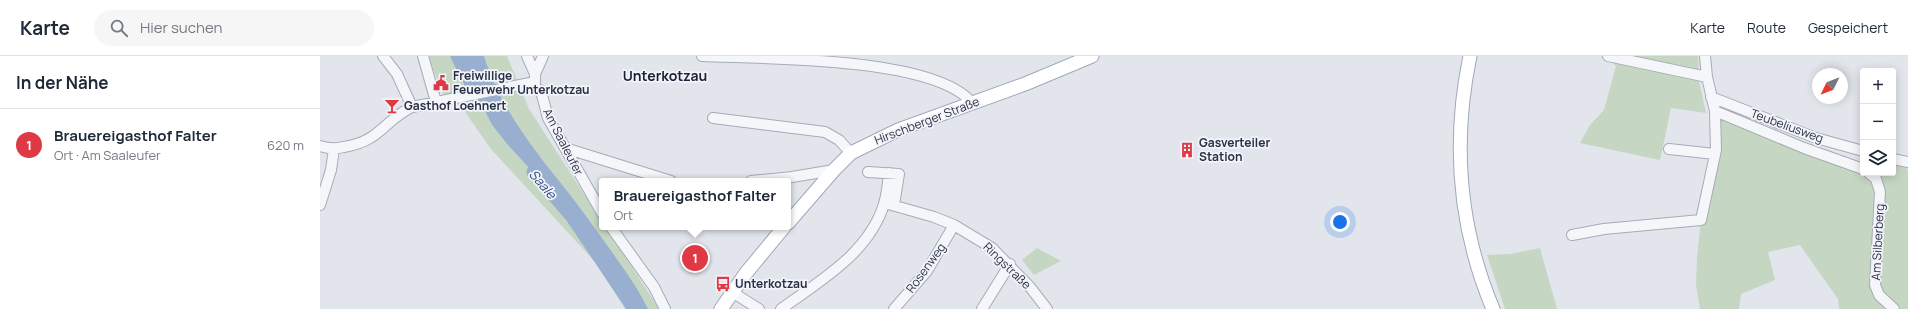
<!DOCTYPE html>
<html lang="de">
<head>
<meta charset="utf-8">
<style>
  :root { --surface:#fff; --page:#f6f6f7; --text:#1f2937; --muted:#747a83; --line:#e0e1e3; --accent:#de3944 }
  body { margin:0; font-family:Manrope,sans-serif; background:var(--page); color:var(--text) }
  .controls { position:absolute; right:12px; top:12px; display:grid; overflow:hidden; border-radius:4px; box-shadow:0 2px 10px #0003 }
  .controls button { width:36px; height:36px; display:grid; place-items:center; padding:0; border:0; border-bottom:1px solid var(--line); background:var(--surface); color:var(--text); font:20px sans-serif }
  .compass { position:absolute; left:1492px; top:12px; width:36px; height:36px; border-radius:50%; background:var(--surface); box-shadow:0 2px 10px #0003; rotate:227deg }
  .you { position:absolute; left:1020px; top:166px; width:14px; height:14px; margin:-10px; border:3px solid #fff; border-radius:50%; background:#1a73e8; box-shadow:0 0 0 6px #1a73e833 }
  .badge { display:grid; place-items:center; width:26px; height:26px; border-radius:50%; background:var(--accent); color:#fff; font-size:13px; font-weight:700 }
  .pin { position:absolute; translate:-50% -50%; border:2px solid #fff; box-shadow:0 1px 4px #0006 }
  .popup { position:absolute; left:279px; top:122px; width:192px; height:52px; box-sizing:border-box; display:grid; place-content:center; border-radius:4px; background:var(--surface); filter:drop-shadow(0 1px 3px #0005); font-size:13px; white-space:nowrap; color:var(--muted) }
  .popup b { font-size:15px; color:var(--text) }
  .popup::after { content:''; position:absolute; left:50%; top:100%; margin-left:-8px; border:8px solid transparent; border-top-color:var(--surface) }
  .list { margin:0; padding:0; list-style:none }
  h2 { display:flex; justify-content:space-between; align-items:center; height:52px; margin:0; padding:0 16px; font-size:17px }
  h2 small { font-size:13px; font-weight:400; color:var(--muted) }
  .list li { display:grid; grid-template-columns:26px 1fr auto; gap:12px; align-items:center; box-sizing:border-box; height:72px; padding:0 16px; border-top:1px solid var(--line) }
  .list b { display:block; font-size:15px; white-space:nowrap }
  .list p { margin:0; font-size:13px; white-space:nowrap; color:var(--muted) }
  .list em { font-size:13px; font-style:normal; color:var(--muted) }
  .icon { flex:none; width:22px; height:22px; fill:none; stroke:currentColor; stroke-width:2; stroke-linecap:round; stroke-linejoin:round }
  .map { position:relative; flex:none; width:1588px; height:253px; overflow:hidden }
  header { display:flex; align-items:center; gap:24px; box-sizing:border-box; height:56px; padding:0 20px; background:var(--surface); border-bottom:1px solid var(--line) }
  header strong { font-size:19px }
  nav { display:flex; gap:22px; margin-inline-start:auto; font-size:14px }
  .search { width:280px; height:36px; background:var(--page); display:flex; align-items:center; gap:10px; box-sizing:border-box; padding:0 14px; border-radius:22px; color:var(--muted); font-size:15px }
  main { display:flex }
  aside { flex:1; background:var(--surface) }
  .map>svg:first-child { display:block }
</style>
</head>
<body>
<header>
<strong>Karte</strong>
<div class="search"><svg class="icon" aria-label="search" viewBox="0 0 24 24"><circle cx="10" cy="10" r="6"/><path d="M15 15l6 6"/></svg>Hier suchen</div>
<nav><a>Karte</a><a>Route</a><a>Gespeichert</a></nav>
</header>
<main>
<aside>
<h2>In der Nähe<small></small></h2>
<ul class="list">
<li><span class="badge">1</span><div><b>Brauereigasthof Falter</b><p>Ort · Am Saaleufer</p></div><em>620 m</em></li>
</ul>
</aside>
<div class="map">
<svg width="1588" height="253" viewBox="0 0 1588 253">
  <rect width="100%" height="100%" fill="#e2e5ec"/>
  <path fill="#c5d7c2" d="M 108,0 L 137,0 L 172,69 L 187,88 L 252,159 L 298,221 L 317,253 L 305,253 L 276,207 L 171,93 L 145,56 L 122,36 Z
    M 164,0 L 187,0 L 209,53 L 282,166 L 282,171 L 286,171 L 339,253 L 328,253 L 262,155 L 203,79 L 186,54 L 169,18 Z
    M 1313,0 L 1378,0 L 1379,15 Z
    M 1290,5 L 1378,21 L 1386,57 L 1351,52 L 1340,104 L 1260,87 L 1270,69 L 1284,54 L 1296,10 Z
    M 1395,55 L 1543,117 L 1573,117 L 1573,108 L 1588,113 L 1588,253 L 1519,253 L 1518,243 L 1480,189 L 1448,196 L 1455,224 L 1421,238 L 1419,253 L 1380,253 L 1376,229 L 1377,202 L 1381,164 L 1395,98 Z
    M 717,192 L 741,205 L 714,219 L 702,204 Z
    M 1220,192 L 1237,253 L 1185,253 L 1167,199 L 1190,198 Z"/>
  <path fill="#99afd0" d="M 137,0 L 164,0 C 181,55 216,96 251,140 C 266,160 280,179 294,199 C 306,216 319,234 328,253 L 317,253 L 298,221 L 252,159 L 187,88 L 172,69 Z"/>
  <g fill="none" stroke-linecap="round" stroke-linejoin="round">
    <path stroke="#99afd0" stroke-width="13" d="M 137,0 L 159,43
      M 213,116 L 252,161 L 314,253"/>
    <defs>
      <path id="minor" d="M 63,0 L 77,18 L 92,51
        M 103,0 L 116,46
        M 207,0 L 215,18
        M 382,0 C 442,3 616,0 653,48
        M 1288,0 L 1387,21
        M 215,29 L 215,18 L 223,0
        M 1391,41 L 1496,82 L 1543,95
        M 1395,55 L 1484,92 L 1543,113
        M 393,62 L 505,76 L 519,84 L 531,97
        M 0,90 C 9,93 15,93 24,91 C 61,85 64,64 92,51 L 210,27 L 221,35 L 228,62 L 282,157
        M 245,92 L 351,125
        M 1349,93 L 1395,98
        M 1573,103 L 1588,106
        M 548,116 L 579,118 L 574,149
        M 1549,117 L 1556,123 L 1560,136 L 1555,229 L 1559,239 L 1574,253
        M 431,125 L 472,121 L 514,114
        M 565,147 L 614,161 L 634,169 L 672,192 L 710,231 L 727,253
        M 0,149 L 11,114 L 14,93
        M 291,171 L 334,231 L 345,253
        M 1252,179 L 1284,173 L 1381,164 L 1396,94 L 1395,55 L 1387,21 L 1385,0
        M 412,236 L 439,253
        M 461,253 C 500,225 549,197 564,148 C 567,138 568,127 569,117
        M 574,253 L 607,215 L 634,169
        M 662,253 L 690,208"/>
      <path id="major" d="M 1150,0 C 1132,86 1139,172 1173,253
        M 468,167 L 514,114 L 531,97 L 578,74 L 705,28 L 772,0
        M 401,253 L 426,217 L 464,171"/>
    </defs>
    <use href="#minor" stroke="#a6abb7" stroke-width="12"/>
    <use href="#major" stroke="#a0a8b9" stroke-width="15"/>
    <use href="#minor" stroke="#f5f6f9" stroke-width="10"/>
    <use href="#major" stroke="#fff" stroke-width="13"/>
  </g>
  <defs>
    <symbol id="civic-bare" viewBox="-9 -9 18 18"><path d="M-.6-6.5H3V-4.5H.6V-3L4-1V1h2V6H-6V1h2V-1L-.6-3ZM-1.2 2.5V6h2.4V2.5Z" fill="#de3944" stroke="#f2f4f9" stroke-width="2.5" paint-order="stroke"/></symbol>
    <symbol id="bar-bare" viewBox="-9 -9 18 18"><path d="M-6-5H6L.8 .8V4.5H3.5V6h-7V4.5H-.8V.8Z" fill="#de3944" stroke="#f2f4f9" stroke-width="2.5" paint-order="stroke"/></symbol>
    <symbol id="building-bare" viewBox="-9 -9 18 18"><path d="M-4-6H4V6H1V3H-1V6H-4ZM-2.5-4.3h1.7v1.8h-1.7ZM.8-4.3h1.7v1.8H.8ZM-2.5-1h1.7V.8h-1.7ZM.8-1h1.7V.8H.8Z" fill="#de3944" stroke="#f2f4f9" stroke-width="2.5" paint-order="stroke"/></symbol>
    <symbol id="bus-bare" viewBox="-9 -9 18 18"><path d="M-5-6H5V4H4V6H2V4H-2V6H-4V4H-5ZM-3.5-4V0h7V-4ZM-3.5 1.2v1.5H-2V1.2ZM2 1.2v1.5H3.5V1.2Z" fill="#de3944" stroke="#f2f4f9" stroke-width="2.5" paint-order="stroke"/></symbol>
  </defs>
  <g fill-rule="evenodd">
    <use href="#civic-bare" x="110" y="16" width="22" height="22"/>
    <use href="#bar-bare" x="61" y="39" width="22" height="22"/>
    <use href="#building-bare" x="856" y="83" width="22" height="22"/>
    <use href="#bus-bare" x="392" y="217" width="22" height="22"/>
  </g>
  <g text-anchor="middle" stroke-width="3.5" stroke-linejoin="round" paint-order="stroke">
    <g font-size="12" font-weight="bold" fill="#283046" stroke="#f2f4f9" text-anchor="start">
      <text x="133" y="24">Freiwillige<tspan x="133" dy="14">Feuerwehr Unterkotzau</tspan></text>
      <text x="84" y="54">Gasthof Loehnert</text>
      <text x="879" y="91">Gasverteiler<tspan x="879" dy="14">Station</tspan></text>
      <text x="415" y="232">Unterkotzau</text>
    </g>
    <g font-size="12" fill="#283046" stroke="#f2f4f9">
      <text transform="translate(607 65) rotate(-21)" y="4">Hirschberger Straße</text>
      <text transform="translate(1467 70) rotate(20)" y="4">Teubeliusweg</text>
      <text transform="translate(243 86) rotate(63)" y="4">Am Saaleufer</text>
      <text transform="translate(1558 186) rotate(-87)" y="4">Am Silberberg</text>
      <text transform="translate(687 210) rotate(44)" y="4">Ringstraße</text>
      <text transform="translate(606 212) rotate(-54)" y="4">Rosenweg</text>
    </g>
    <g font-size="13" font-style="italic" fill="#2c4a7f" stroke="#f2f4f9">
      <text transform="translate(223 128) rotate(49)" y="5">Saale</text>
    </g>
    <g font-size="14" font-weight="bold" fill="#1a2137" stroke="#f2f4f9">
      <text x="345" y="25">Unterkotzau</text>
    </g>
  </g>
</svg>
<div class="controls">
<button>+</button>
<button>−</button>
<button><svg class="icon" aria-label="layers" viewBox="0 0 24 24"><path d="M12 4l9 5-9 5-9-5zM3 14l9 5 9-5"/></svg></button>
</div>
<svg class="compass" viewBox="-18 -18 36 36"><path d="M0-13l5 13h-10z" fill="#e53935"/><path d="M0 13l5-13h-10z" fill="#747a83"/></svg>
<div class="you"></div>
<div class="pin badge" style="left:375px;top:202px">1</div>
<div class="popup"><b>Brauereigasthof Falter</b>Ort</div>
</div>
</main>
</body>
</html>
